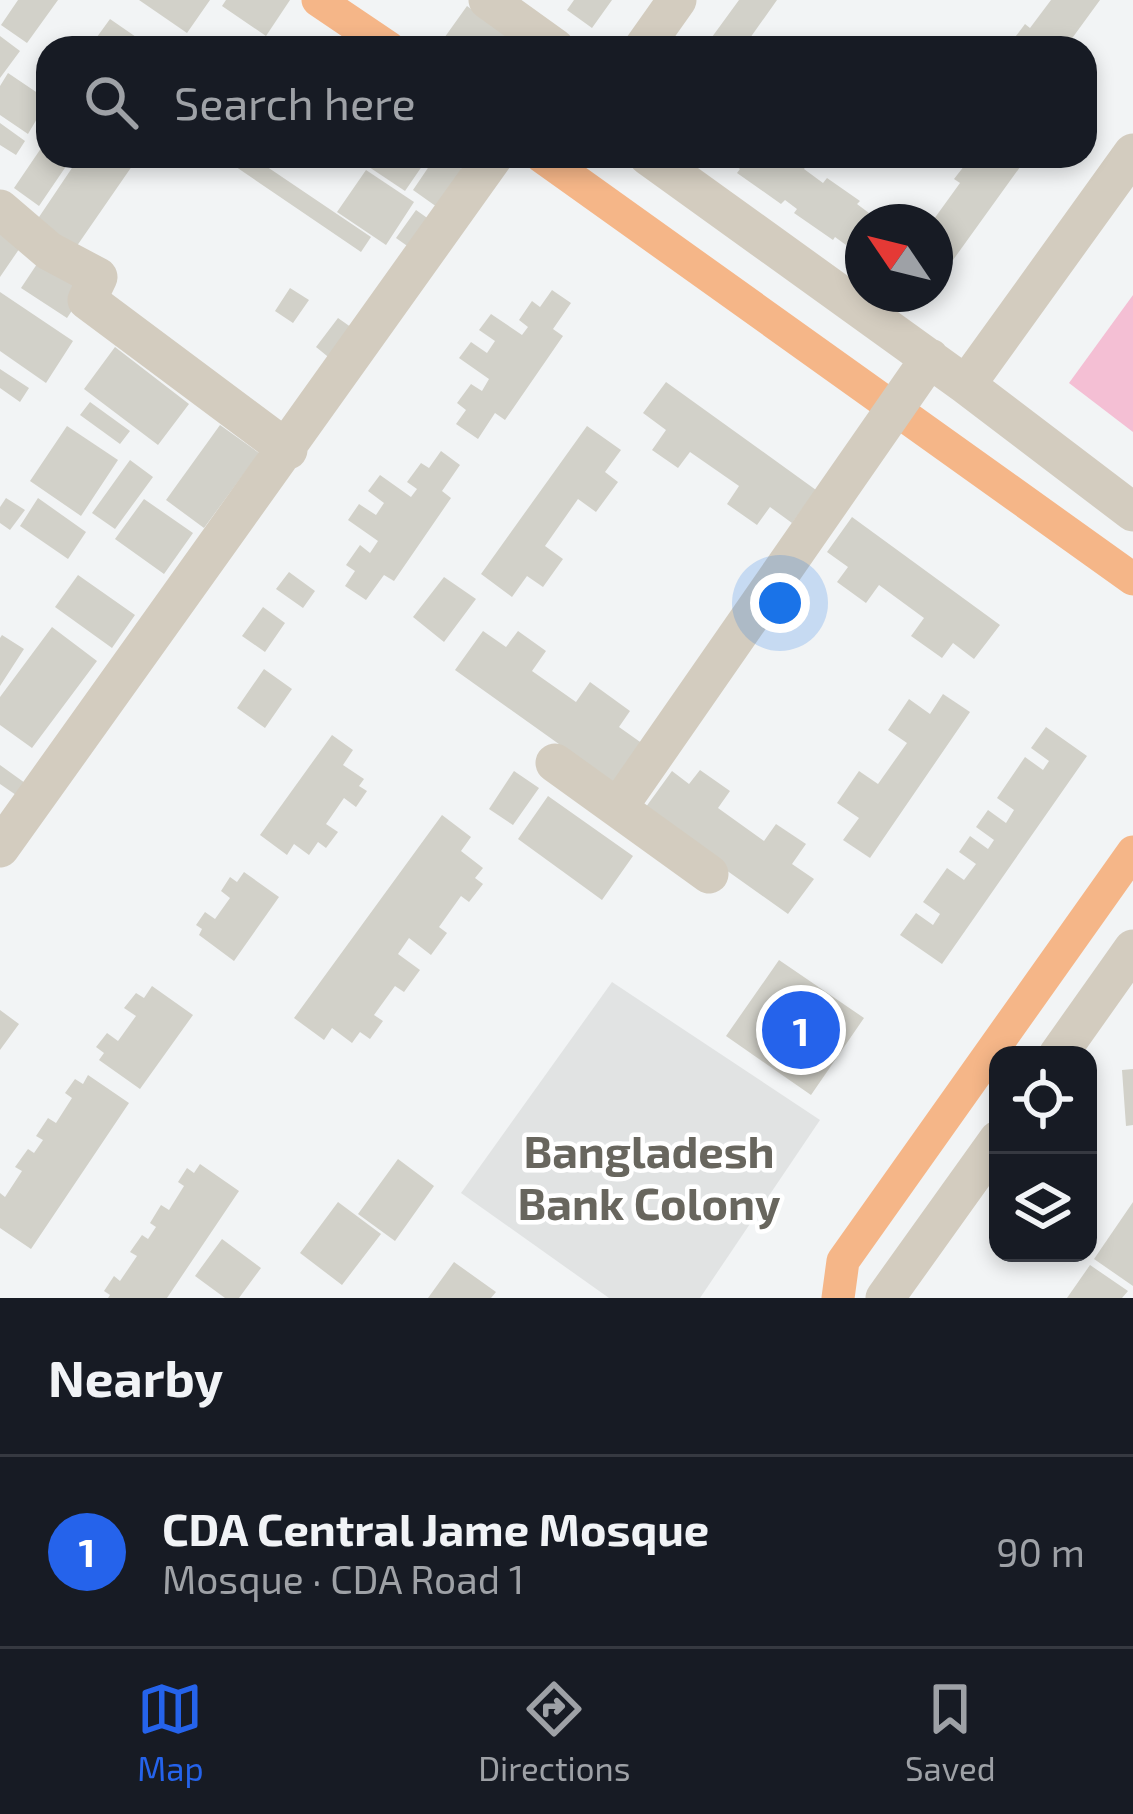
<!DOCTYPE html>
<html lang="en">
<head>
<meta charset="utf-8">
<style>
  :root { --surface:#171b24; --page:#242831; --text:#f1f3f6; --muted:#9ea1a6; --line:#363941; --accent:#2563eb }
  body { margin:0; font-family:"Exo 2",sans-serif; background:var(--page); color:var(--text) }
  .controls { position:absolute; right:36px; bottom:36px; display:grid; overflow:hidden; border-radius:24px; box-shadow:0 6px 18px #0003 }
  .controls button { width:108px; height:108px; display:grid; place-items:center; padding:0; border:0; border-bottom:3px solid var(--line); background:var(--surface); color:var(--text); font:60px sans-serif }
  .compass { position:absolute; left:845px; top:204px; width:108px; height:108px; border-radius:50%; background:var(--surface); box-shadow:0 6px 18px #0003; rotate:305deg }
  .you { position:absolute; left:780px; top:603px; width:42px; height:42px; margin:-30px; border:9px solid #fff; border-radius:50%; background:#1a73e8; box-shadow:0 0 0 18px #1a73e833 }
  .badge { display:grid; place-items:center; width:78px; height:78px; border-radius:50%; background:var(--accent); color:#fff; font-size:39px; font-weight:700 }
  .pin { position:absolute; translate:-50% -50%; border:6px solid #fff; box-shadow:0 3px 12px #0006 }
  .list { margin:0; padding:0; list-style:none }
  h2 { display:flex; justify-content:space-between; align-items:center; height:156px; margin:0; padding:0 48px; font-size:51px }
  h2 small { font-size:39px; font-weight:400; color:var(--muted) }
  .list li { display:grid; grid-template-columns:78px 1fr auto; gap:36px; align-items:center; box-sizing:border-box; height:192px; padding:0 48px; border-top:3px solid var(--line) }
  .list b { display:block; font-size:45px; white-space:nowrap }
  .list p { margin:0; font-size:39px; white-space:nowrap; color:var(--muted) }
  .list em { font-size:39px; font-style:normal; color:var(--muted) }
  .icon { flex:none; width:66px; height:66px; fill:none; stroke:currentColor; stroke-width:2; stroke-linecap:round; stroke-linejoin:round }
  .map { position:relative; flex:none; width:1133px; height:1298px; overflow:hidden }
  .search { position:absolute; background:var(--surface); box-shadow:0 6px 18px #0003; left:36px; right:36px; top:36px; height:132px; display:flex; align-items:center; gap:30px; box-sizing:border-box; padding:0 42px; border-radius:36px; color:var(--muted); font-size:45px }
  .sheet { height:348px; background:var(--surface) }
  nav { display:flex; justify-content:space-around; align-items:center; box-sizing:border-box; height:168px; border-top:3px solid var(--line); background:var(--surface); font-size:33px; color:var(--muted) }
  nav a { display:grid; justify-items:center; gap:6px }
  nav .on { color:var(--accent) }
  .map>svg:first-child { display:block }
</style>
</head>
<body>
<div class="map">
<svg width="1133" height="1298" viewBox="0 0 1133 1298">
  <rect width="100%" height="100%" fill="#f2f4f5"/>
  <path fill="#e1e3e3" d="M 612,982 L 820,1120 L 700,1298 L 609,1298 L 461,1193 Z"/>
  <path fill="#f4bfd4" d="M 1133,295 L 1133,432 L 1069,383 Z"/>
  <g fill="none" stroke-linecap="round" stroke-linejoin="round">
    <path stroke="#f5b688" stroke-width="33" d="M 318,0 L 389,48
      M 541,156 L 1133,579
      M 838,1298 L 843,1261 L 1133,852"/>
  </g>
  <path fill="#d2d1c9" d="M 18,0 L 58,0 L 27,43 L 1,25 Z
    M 139,0 L 210,0 L 187,33 Z
    M 226,0 L 290,0 L 266,36 L 222,6 Z
    M 574,0 L 612,0 L 592,28 L 567,10 Z
    M 739,0 L 777,0 L 743,48 L 704,48 Z
    M 1051,0 L 1100,0 L 1065,48 L 1015,48 L 1010,44 L 1025,24 L 1030,28 Z
    M 467,6 L 525,48 L 437,48 Z
    M 110,19 L 152,48 L 89,48 Z
    M 0,36 L 20,51 L 0,78 Z
    M 8,73 L 48,100 L 28,134 L 0,115 L 0,86 Z
    M 0,123 L 25,141 L 16,155 L 0,145 Z
    M 48,138 L 48,156 L 73,156 L 39,206 L 14,188 Z
    M 80,156 L 139,156 L 72,253 L 33,226 Z
    M 220,156 L 251,156 L 371,237 L 361,252 Z
    M 376,156 L 429,156 L 405,191 L 369,167 Z
    M 436,156 L 444,156 L 463,170 L 437,207 L 413,190 Z
    M 732,156 L 797,156 L 808,163 L 804,169 L 823,183 L 827,178 L 860,201 L 857,204 L 869,213 L 846,245 L 835,237 L 833,240 L 794,213 L 797,209 L 785,200 L 781,204 L 737,173 L 740,169 L 729,161 Z
    M 979,156 L 1028,156 L 935,285 L 935,222 L 923,222 L 928,215 L 934,219 L 960,183 L 954,179 L 968,161 L 973,165 Z
    M 366,170 L 414,202 L 386,245 L 337,212 Z
    M 416,210 L 440,227 L 420,255 L 396,238 Z
    M 0,221 L 26,239 L 0,277 Z
    M 43,255 L 89,285 L 67,318 L 21,288 Z
    M 290,288 L 309,300 L 293,323 L 275,311 Z
    M 552,290 L 571,303 L 553,329 L 563,336 L 505,420 L 495,413 L 478,439 L 456,424 L 466,410 L 457,403 L 471,384 L 482,391 L 489,379 L 459,358 L 471,342 L 487,353 L 495,341 L 479,330 L 491,314 L 522,335 L 528,327 L 519,320 L 532,301 L 540,307 Z
    M 0,292 L 73,341 L 46,383 L 0,351 Z
    M 338,318 L 355,330 L 332,360 L 316,347 Z
    M 115,347 L 189,404 L 158,445 L 84,389 Z
    M 0,369 L 29,388 L 20,402 L 0,388 Z
    M 666,382 L 816,490 L 792,523 L 770,507 L 757,525 L 727,504 L 739,486 L 690,452 L 678,468 L 652,450 L 666,430 L 643,413 Z
    M 90,402 L 130,431 L 120,444 L 80,415 Z
    M 220,425 L 259,453 L 204,528 L 166,500 Z
    M 67,426 L 118,460 L 81,516 L 30,481 Z
    M 587,426 L 621,450 L 605,472 L 618,482 L 596,512 L 578,499 L 545,546 L 563,559 L 543,587 L 527,576 L 512,597 L 481,574 Z
    M 441,451 L 460,465 L 442,491 L 451,498 L 394,581 L 384,575 L 366,600 L 345,586 L 355,571 L 346,565 L 360,545 L 370,553 L 378,541 L 348,520 L 359,504 L 376,515 L 384,503 L 368,491 L 380,475 L 411,497 L 417,489 L 407,482 L 421,463 L 429,468 Z
    M 130,460 L 153,477 L 115,529 L 92,513 Z
    M 6,498 L 25,510 L 10,530 L 0,523 L 0,507 Z
    M 38,498 L 86,532 L 68,559 L 20,526 Z
    M 144,499 L 193,533 L 164,574 L 115,539 Z
    M 852,517 L 1000,625 L 974,659 L 953,643 L 942,658 L 911,636 L 924,618 L 879,585 L 866,603 L 837,582 L 848,567 L 827,552 Z
    M 289,572 L 315,591 L 303,608 L 276,589 Z
    M 78,575 L 135,615 L 112,648 L 55,607 Z
    M 444,577 L 476,599 L 444,642 L 413,617 Z
    M 263,607 L 285,623 L 265,652 L 242,636 Z
    M 52,627 L 97,661 L 32,748 L 0,725 L 0,697 Z
    M 483,631 L 506,647 L 518,631 L 546,651 L 532,671 L 576,702 L 590,682 L 630,711 L 619,727 L 643,744 L 615,784 L 455,670 Z
    M 2,635 L 24,649 L 0,686 L 0,638 Z
    M 264,669 L 292,689 L 265,728 L 237,708 Z
    M 943,694 L 970,712 L 870,858 L 843,840 L 859,818 L 837,803 L 859,771 L 878,784 L 907,743 L 888,730 L 909,699 L 930,714 Z
    M 1046,727 L 1087,756 L 942,964 L 900,935 L 916,913 L 933,925 L 940,914 L 923,902 L 947,868 L 964,880 L 976,864 L 959,852 L 970,836 L 988,849 L 994,840 L 976,827 L 988,810 L 1006,823 L 1014,810 L 997,798 L 1025,757 L 1043,770 L 1049,761 L 1031,748 Z
    M 332,735 L 353,750 L 343,765 L 364,779 L 359,786 L 367,791 L 356,807 L 344,798 L 326,824 L 338,832 L 326,848 L 318,842 L 309,855 L 294,844 L 287,855 L 260,835 Z
    M 0,765 L 25,783 L 16,795 L 0,784 Z
    M 700,770 L 730,791 L 718,808 L 764,841 L 776,824 L 806,844 L 792,864 L 814,879 L 788,914 L 643,811 L 672,771 L 689,784 Z
    M 514,771 L 539,788 L 513,825 L 489,809 Z
    M 548,796 L 633,856 L 602,900 L 518,839 Z
    M 442,815 L 471,837 L 461,851 L 483,868 L 475,878 L 483,884 L 469,902 L 461,896 L 439,927 L 447,933 L 431,955 L 409,938 L 398,954 L 420,970 L 404,992 L 395,986 L 374,1015 L 383,1021 L 370,1039 L 360,1032 L 352,1043 L 332,1028 L 324,1040 L 294,1018 Z
    M 244,872 L 279,897 L 234,961 L 199,935 L 202,929 L 196,925 L 205,912 L 215,919 L 230,898 L 221,891 L 230,877 L 237,882 Z
    M 779,960 L 864,1018 L 811,1095 L 726,1036 Z
    M 152,986 L 193,1015 L 140,1089 L 99,1060 L 104,1053 L 96,1047 L 107,1033 L 118,1041 L 136,1016 L 124,1008 L 136,993 L 144,998 Z
    M 0,1010 L 19,1024 L 0,1050 Z
    M 1133,1069 L 1133,1125 L 1126,1126 L 1122,1070 Z
    M 88,1075 L 129,1103 L 31,1249 L 0,1228 L 0,1193 L 5,1197 L 22,1171 L 15,1167 L 28,1149 L 34,1153 L 43,1140 L 36,1136 L 48,1118 L 56,1123 L 72,1098 L 65,1093 L 75,1079 L 83,1084 Z
    M 398,1159 L 434,1186 L 395,1241 L 358,1214 Z
    M 200,1164 L 239,1191 L 167,1298 L 108,1298 L 110,1295 L 104,1291 L 114,1276 L 120,1281 L 137,1256 L 130,1252 L 142,1235 L 148,1239 L 156,1227 L 150,1223 L 161,1205 L 169,1210 L 184,1186 L 178,1182 L 187,1168 L 194,1173 Z
    M 338,1202 L 381,1234 L 342,1285 L 300,1253 Z
    M 1133,1202 L 1133,1286 L 1094,1259 Z
    M 222,1239 L 261,1268 L 239,1298 L 225,1298 L 195,1276 Z
    M 454,1262 L 496,1292 L 491,1298 L 428,1298 Z
    M 1090,1265 L 1128,1291 L 1122,1298 L 1067,1298 Z"/>
  <g fill="none" stroke-linecap="round" stroke-linejoin="round">
    <path stroke="#d3ccbf" stroke-width="39" d="M 488,0 L 555,48
      M 643,48 L 677,0
      M 648,156 L 966,385 L 1133,512
      M 0,209 L 49,251 L 98,277 L 87,300 L 288,450
      M 966,385 L 1133,153
      M 555,763 L 709,874
      M 619,806 L 930,358
      M 0,848 L 494,156
      M 1058,1055 L 1133,949
      M 885,1298 L 998,1140"/>
  </g>
  <g text-anchor="middle" stroke-width="9" stroke-linejoin="round" paint-order="stroke">
    <g font-size="45" font-weight="bold" fill="#68665e" stroke="#fff">
      <text x="649" y="1168">Bangladesh<tspan x="649" dy="52">Bank Colony</tspan></text>
    </g>
  </g>
</svg>
<div class="controls">
<button><svg class="icon" aria-label="locate" viewBox="0 0 24 24"><circle cx="12" cy="12" r="6"/><path d="M12 2v4M12 18v4M2 12h4M18 12h4"/></svg></button>
<button><svg class="icon" aria-label="layers" viewBox="0 0 24 24"><path d="M12 4l9 5-9 5-9-5zM3 14l9 5 9-5"/></svg></button>
</div>
<svg class="compass" viewBox="-18 -18 36 36"><path d="M0-13l5 13h-10z" fill="#e53935"/><path d="M0 13l5-13h-10z" fill="#9ea1a6"/></svg>
<div class="you"></div>
<div class="pin badge" style="left:801px;top:1030px">1</div>
<div class="search"><svg class="icon" aria-label="search" viewBox="0 0 24 24"><circle cx="10" cy="10" r="6"/><path d="M15 15l6 6"/></svg>Search here</div>
</div>
<section class="sheet">
<h2>Nearby<small></small></h2>
<ul class="list">
<li><span class="badge">1</span><div><b>CDA Central Jame Mosque</b><p>Mosque · CDA Road 1</p></div><em>90 m</em></li>
</ul>
</section>
<nav>
<a class="on"><svg class="icon" aria-label="map" viewBox="0 0 24 24"><path d="M3 6l6-2 6 2 6-2v14l-6 2-6-2-6 2zM9 4v14M15 6v14"/></svg>Map</a>
<a><svg class="icon" aria-label="directions" viewBox="0 0 24 24"><path d="M12 3l9 9-9 9-9-9zM9 14v-3h6M13 9l2 2-2 2"/></svg>Directions</a>
<a><svg class="icon" aria-label="saved" viewBox="0 0 24 24"><path d="M7 4h10v16l-5-4-5 4z"/></svg>Saved</a>
</nav>
</body>
</html>
